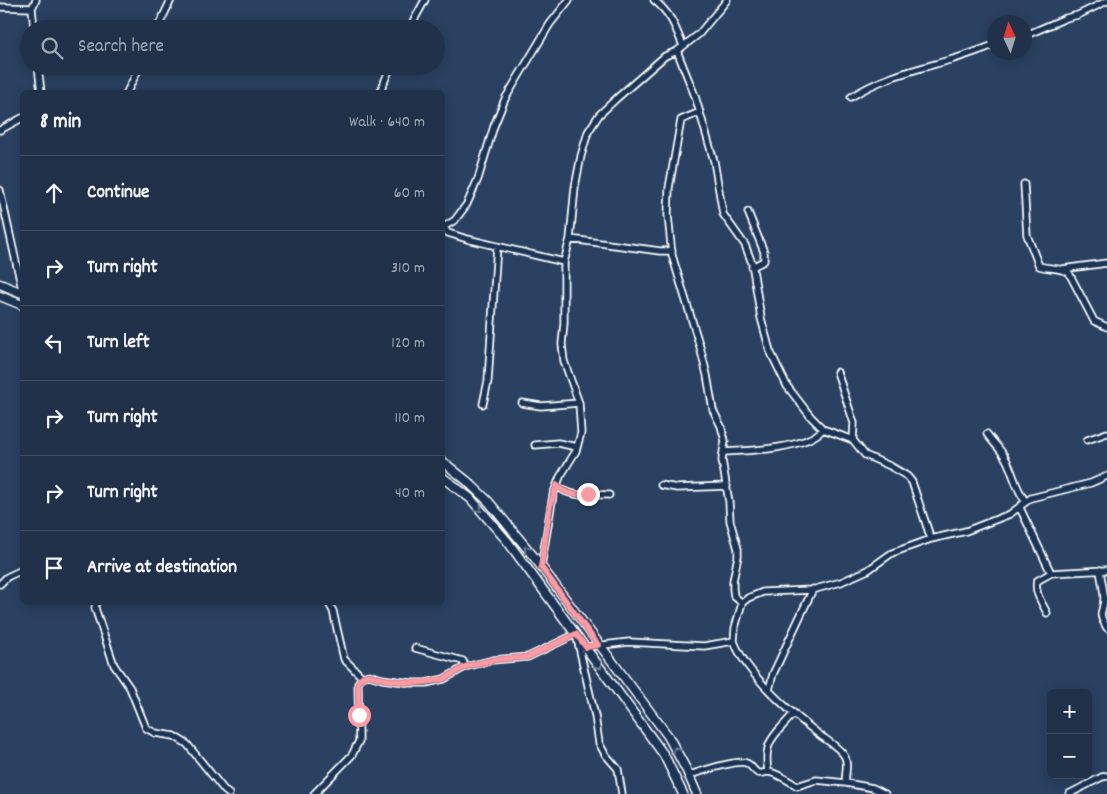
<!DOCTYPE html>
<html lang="en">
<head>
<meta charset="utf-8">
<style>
  :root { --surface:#203149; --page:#2d3d53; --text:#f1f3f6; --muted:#a2a9b4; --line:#3d4c61 }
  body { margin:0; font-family:Dekko,sans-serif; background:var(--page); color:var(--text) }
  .controls { position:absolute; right:15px; bottom:15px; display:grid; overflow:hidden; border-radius:8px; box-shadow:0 2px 12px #0003 }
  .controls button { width:45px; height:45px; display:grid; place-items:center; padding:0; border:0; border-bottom:1px solid var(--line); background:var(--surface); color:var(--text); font:25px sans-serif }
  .compass { position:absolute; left:987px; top:15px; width:45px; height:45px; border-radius:50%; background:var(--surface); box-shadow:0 2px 12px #0003; rotate:356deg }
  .stop { position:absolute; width:15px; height:15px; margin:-11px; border:4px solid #ff9aa2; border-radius:50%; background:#fff }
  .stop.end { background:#ff9aa2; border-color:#fff; box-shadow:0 1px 5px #0008 }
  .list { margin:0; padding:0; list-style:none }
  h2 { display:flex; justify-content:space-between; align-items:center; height:65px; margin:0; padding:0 20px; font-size:21px }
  h2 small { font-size:16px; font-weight:400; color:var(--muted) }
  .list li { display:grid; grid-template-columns:32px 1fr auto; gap:15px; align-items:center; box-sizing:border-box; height:75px; padding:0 20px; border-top:1px solid var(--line) }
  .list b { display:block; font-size:19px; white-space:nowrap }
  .list em { font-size:16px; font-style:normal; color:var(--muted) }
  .icon { flex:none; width:28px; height:28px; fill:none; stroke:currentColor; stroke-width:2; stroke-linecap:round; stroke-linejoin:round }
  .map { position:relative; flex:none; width:1107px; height:794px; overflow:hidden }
  .search { position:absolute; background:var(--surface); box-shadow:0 2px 12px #0003; left:20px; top:20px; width:425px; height:55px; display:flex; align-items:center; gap:12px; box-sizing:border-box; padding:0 18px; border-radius:28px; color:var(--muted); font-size:19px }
  .panel { position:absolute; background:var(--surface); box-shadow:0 2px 12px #0003; left:20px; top:90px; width:425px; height:515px; border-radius:8px }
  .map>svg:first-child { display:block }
</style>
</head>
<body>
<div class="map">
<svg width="1107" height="794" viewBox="0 0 1107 794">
  <rect width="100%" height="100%" fill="#2a4161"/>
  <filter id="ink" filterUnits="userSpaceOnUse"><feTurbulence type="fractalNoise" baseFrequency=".02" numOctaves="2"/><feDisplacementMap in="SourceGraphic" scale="10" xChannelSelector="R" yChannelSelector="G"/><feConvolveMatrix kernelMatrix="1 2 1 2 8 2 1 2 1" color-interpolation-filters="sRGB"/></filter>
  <g filter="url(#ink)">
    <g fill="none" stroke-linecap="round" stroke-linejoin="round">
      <defs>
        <path id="minor" d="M 654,0 C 671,14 675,26 683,46
          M 0,7 L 32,8
          M 34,29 L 32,8 L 36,0
          M 157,29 L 171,0
          M 409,29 L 425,0
          M 1024,36 L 1066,18 L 1078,15 L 1107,1
          M 677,51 L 695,96 L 714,161 L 723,214 L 745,245 L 752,263 L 761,318 L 770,351 L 787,386 L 811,417 L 823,429 L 853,440 L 865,455 L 890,466 L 907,476 L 912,482 L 931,539
          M 38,66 L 41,92
          M 127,92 L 140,66
          M 380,92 L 391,66
          M 851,97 C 882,77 915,70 950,60 C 965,56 980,50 994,45
          M 700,112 L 681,120 L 669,188 L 668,215 L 672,255 L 700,347 L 707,375 L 713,410 L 721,426 L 725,441 L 723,452
          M 0,130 L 22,118
          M 1024,184 L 1027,235 L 1039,266 C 1049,269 1060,267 1069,273 L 1094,321 L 1107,327
          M 0,190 L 22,289
          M 748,212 L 764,252 L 764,261 L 752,267
          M 442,228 L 455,220 L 467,204 L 478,179 L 494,126 L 505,99 L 550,24 L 569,0
          M 444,228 L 448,233 L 467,239 L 564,262
          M 570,239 L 660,251 L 672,251
          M 1062,269 L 1107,263
          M 837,372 L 854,423 L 853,440
          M 522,403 L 541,406 L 579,403
          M 483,404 L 488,381 L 497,246
          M 987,434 C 993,443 1001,449 1006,459 C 1014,474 1015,488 1026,502
          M 1087,440 L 1107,433
          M 535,445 L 558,443 L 577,447
          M 557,485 C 569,499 593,494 609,495
          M 661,485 L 677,488 L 727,486
          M 1020,508 L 1051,573 L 1107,570
          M 541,567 L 553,495 L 560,477 L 576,451 L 581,433 L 579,403 L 564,361 L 562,344 L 564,323 L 564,262 L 570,239 L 575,187 L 581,156 L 588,132 L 599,115 L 617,98 L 665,56 L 677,51 L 699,34 L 727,0
          M 1100,570 C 1101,579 1104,589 1104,598 C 1104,614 1096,610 1107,628
          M 0,584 L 7,577 L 22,570
          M 96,602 L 95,608 L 114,665 L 130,688 L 146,728 L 155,733 L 174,736 L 187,744 L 225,791 L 229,794
          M 328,602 L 333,611 L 344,659 L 362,677
          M 742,603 L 734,596 L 733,589 L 733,581 L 738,556 L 738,549 L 730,521 L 729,502 L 722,460 L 723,452 C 749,451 807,449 823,429
          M 1047,613 C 1042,603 1034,592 1037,581 L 1051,573
          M 734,641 L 735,628 L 742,603 L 748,598 L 763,592 L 812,590 L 841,582 L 868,570 L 892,553 L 931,539 L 966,531 L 1010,514 L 1031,498 L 1091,483 L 1107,476
          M 586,647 L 629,642 L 704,646 L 734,641 C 746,674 788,710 816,732 C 824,739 840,747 845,757 C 849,767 844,773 846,783 L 873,788 L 885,794
          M 415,648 L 463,661 L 465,667
          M 769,690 L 773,674 L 813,589
          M 768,772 C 763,739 775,736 794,713
          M 689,775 C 700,772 737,759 746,763 C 751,764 753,771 758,773 C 762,774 765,772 769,772 C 779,774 789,781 797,786 L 816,780 L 846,783
          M 314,794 L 352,755 L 359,741 L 358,683 L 362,677 L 369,675 L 382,679 L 412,683 L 426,683 L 444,679 L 465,667 L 493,660 L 528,657 L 576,634 L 595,716 L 599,743 L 605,754 L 618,769 L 622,794
          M 1069,794 L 1102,777 L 1107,776"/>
        <path id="major" d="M 0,284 L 22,293
          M 0,296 L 22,305
          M 442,461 L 467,481 L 488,501 L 534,557 L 668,736 L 686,769 L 697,794
          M 442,477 L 470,498 L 508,542 L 664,755 L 683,794"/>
      </defs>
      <use href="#minor" stroke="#fff" stroke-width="9"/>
      <use href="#major" stroke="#fff" stroke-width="11"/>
      <use href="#minor" stroke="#1d3557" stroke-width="5.5"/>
      <use href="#major" stroke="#1d3557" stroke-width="8"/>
    </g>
    <defs><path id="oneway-chevron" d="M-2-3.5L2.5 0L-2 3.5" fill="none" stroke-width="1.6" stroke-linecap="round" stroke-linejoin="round" transform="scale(1.25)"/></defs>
    <g stroke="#6c7c92">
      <use href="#oneway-chevron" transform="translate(479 509) rotate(49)"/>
      <use href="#oneway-chevron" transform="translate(527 549) rotate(-130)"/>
      <use href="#oneway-chevron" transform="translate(599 666) rotate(54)"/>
      <use href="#oneway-chevron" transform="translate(676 750) rotate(-120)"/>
    </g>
  </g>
  <g fill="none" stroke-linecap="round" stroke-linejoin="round" filter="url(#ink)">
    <path stroke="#ff9aa2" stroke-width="6" d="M 359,715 L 358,682 L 362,677 L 369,675 L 382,679 L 412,683 L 426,682 L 444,679 L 465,667 L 493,660 L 528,657 L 576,634 L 586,647 L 598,645 L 541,567 L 550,506 L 557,485 C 565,495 576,495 588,494"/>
  </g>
</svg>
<div class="controls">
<button>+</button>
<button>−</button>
</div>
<svg class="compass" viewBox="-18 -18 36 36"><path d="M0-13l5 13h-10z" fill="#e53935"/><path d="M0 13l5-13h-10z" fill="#a2a9b4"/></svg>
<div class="stop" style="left:359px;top:715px"></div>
<div class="stop end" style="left:588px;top:494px"></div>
<div class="search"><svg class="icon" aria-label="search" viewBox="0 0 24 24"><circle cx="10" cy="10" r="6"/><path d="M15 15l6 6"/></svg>Search here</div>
<section class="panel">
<h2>8 min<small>Walk · 640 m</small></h2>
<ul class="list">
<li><svg class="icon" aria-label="ahead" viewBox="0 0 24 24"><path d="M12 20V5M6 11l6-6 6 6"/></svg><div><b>Continue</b></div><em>60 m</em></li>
<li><svg class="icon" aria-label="right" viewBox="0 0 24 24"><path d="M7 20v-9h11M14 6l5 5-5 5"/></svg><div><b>Turn right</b></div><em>310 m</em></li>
<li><svg class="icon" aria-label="left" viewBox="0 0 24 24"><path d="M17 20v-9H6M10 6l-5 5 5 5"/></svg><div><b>Turn left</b></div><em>120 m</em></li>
<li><svg class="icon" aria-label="right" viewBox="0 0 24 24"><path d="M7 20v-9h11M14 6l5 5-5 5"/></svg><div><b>Turn right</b></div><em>110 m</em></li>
<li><svg class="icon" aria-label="right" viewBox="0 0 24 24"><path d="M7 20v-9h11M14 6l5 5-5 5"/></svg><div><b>Turn right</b></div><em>40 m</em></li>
<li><svg class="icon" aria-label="arrive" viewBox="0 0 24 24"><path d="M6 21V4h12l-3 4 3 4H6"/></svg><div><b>Arrive at destination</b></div></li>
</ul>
</section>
</div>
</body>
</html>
